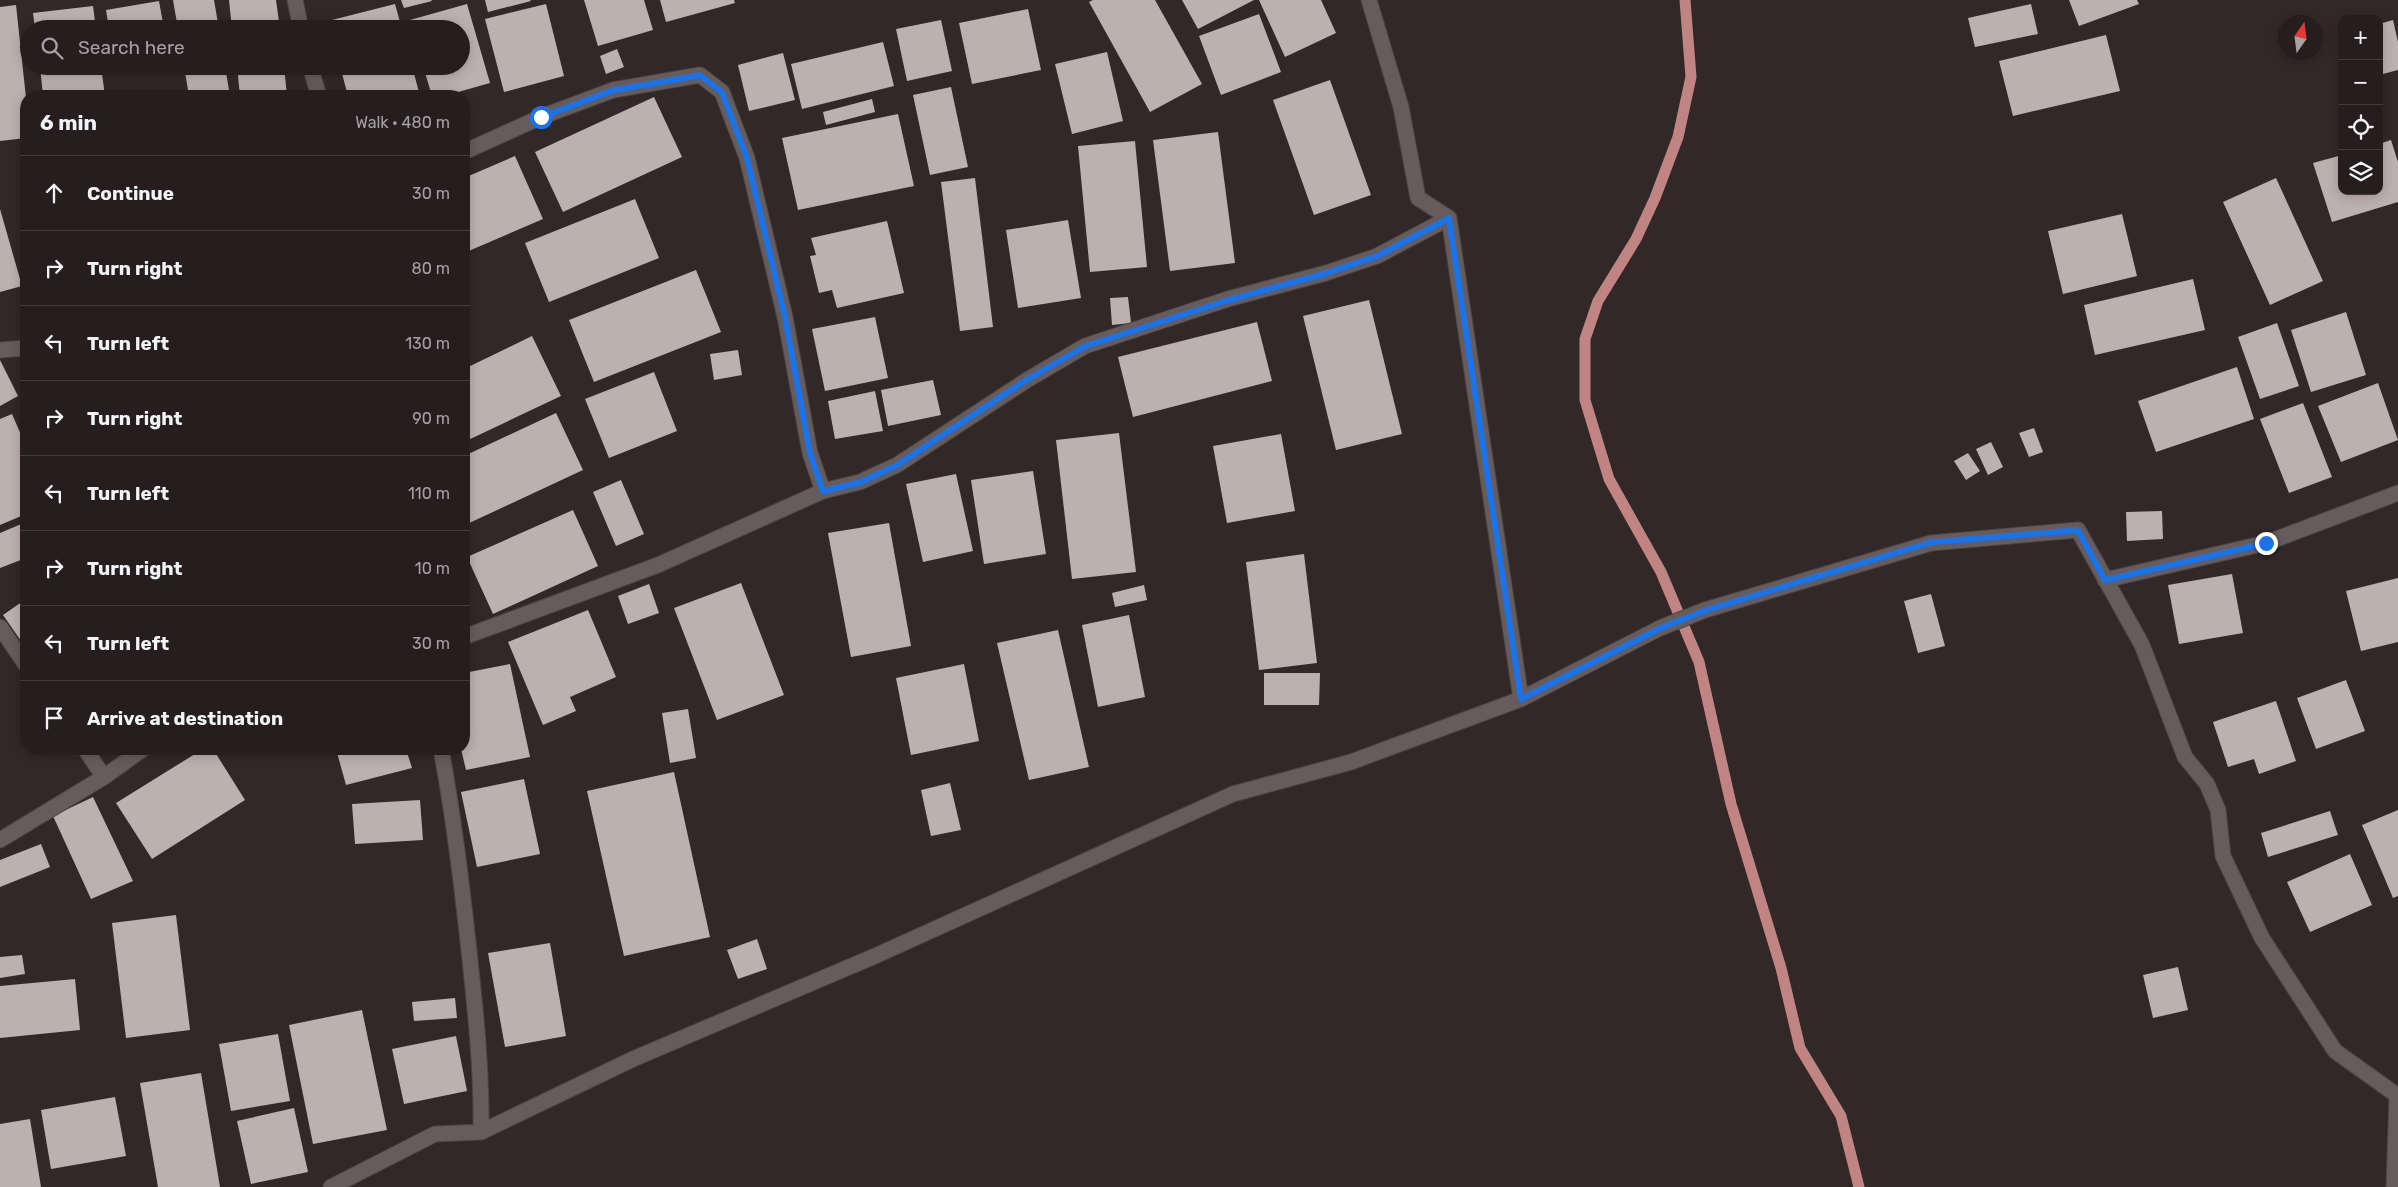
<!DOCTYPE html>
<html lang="en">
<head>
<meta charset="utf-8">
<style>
  :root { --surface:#261e1e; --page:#2e2727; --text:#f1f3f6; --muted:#a4a2a4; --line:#423c3c }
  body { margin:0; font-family:Rubik,sans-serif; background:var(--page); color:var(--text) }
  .controls { position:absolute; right:15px; top:15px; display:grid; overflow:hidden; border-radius:10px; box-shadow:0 2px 12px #0003 }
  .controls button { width:45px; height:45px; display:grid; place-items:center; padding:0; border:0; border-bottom:1px solid var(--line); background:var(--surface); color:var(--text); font:25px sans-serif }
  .compass { position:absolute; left:2278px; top:15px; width:45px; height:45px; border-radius:50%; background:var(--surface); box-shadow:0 2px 12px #0003; rotate:14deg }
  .stop { position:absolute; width:15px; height:15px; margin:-11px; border:4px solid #1a73e8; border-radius:50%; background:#fff }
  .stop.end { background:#1a73e8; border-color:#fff; box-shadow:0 1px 5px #0008 }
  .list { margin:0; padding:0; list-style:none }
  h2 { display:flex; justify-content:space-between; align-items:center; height:65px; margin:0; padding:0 20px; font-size:21px }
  h2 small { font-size:16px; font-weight:400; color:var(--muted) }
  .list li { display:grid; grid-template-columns:32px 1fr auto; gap:15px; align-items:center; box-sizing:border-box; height:75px; padding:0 20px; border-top:1px solid var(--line) }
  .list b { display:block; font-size:19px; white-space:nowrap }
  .list em { font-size:16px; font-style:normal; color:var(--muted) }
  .icon { flex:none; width:28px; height:28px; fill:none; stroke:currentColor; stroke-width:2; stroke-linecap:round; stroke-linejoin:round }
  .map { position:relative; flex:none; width:2398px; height:1187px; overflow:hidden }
  .search { position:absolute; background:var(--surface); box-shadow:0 2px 12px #0003; left:20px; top:20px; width:450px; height:55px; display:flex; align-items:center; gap:12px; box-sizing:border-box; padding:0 18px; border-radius:28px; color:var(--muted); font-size:19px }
  .panel { position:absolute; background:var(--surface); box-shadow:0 2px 12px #0003; left:20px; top:90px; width:450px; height:665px; border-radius:20px }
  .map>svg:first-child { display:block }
</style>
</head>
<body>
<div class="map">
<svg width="2398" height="1187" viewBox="0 0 2398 1187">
  <rect width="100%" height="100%" fill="#322828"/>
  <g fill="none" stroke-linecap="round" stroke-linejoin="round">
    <path stroke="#c08583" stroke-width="11" d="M 1685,0 L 1691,77 L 1678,137 L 1655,198 L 1636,239 L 1598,301 L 1585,339 L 1585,400 L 1609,479 L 1661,572 L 1699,662 L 1731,804 L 1781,968 L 1800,1048 L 1841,1116 L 1859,1187"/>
  </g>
  <path fill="#bdb1b0" d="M 173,0 L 214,0 L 219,29 L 178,29 Z
    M 229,0 L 276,0 L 280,29 L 232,29 Z
    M 401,0 L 431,0 L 432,1 L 404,8 Z
    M 485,0 L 530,0 L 531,1 L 488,12 Z
    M 584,0 L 644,0 L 653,30 L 598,46 Z
    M 660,0 L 734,0 L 735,3 L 666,22 Z
    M 1093,0 L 1155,0 L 1202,84 L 1150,112 L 1089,2 Z
    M 1182,0 L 1254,0 L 1198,29 Z
    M 1259,0 L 1321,0 L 1336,33 L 1285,57 Z
    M 2069,0 L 2137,0 L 2139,4 L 2079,26 Z
    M 159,1 L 164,29 L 109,29 L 106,10 Z
    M 395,4 L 402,29 L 330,29 L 328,21 Z
    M 467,4 L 490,83 L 444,96 L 432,96 L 423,66 L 461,66 L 461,29 L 412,29 L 410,20 Z
    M 546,4 L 564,76 L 504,92 L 485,19 Z
    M 2031,4 L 2038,34 L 1975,47 L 1968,18 Z
    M 16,5 L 26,98 L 26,138 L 0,141 L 0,7 Z
    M 93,6 L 96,29 L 35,29 L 33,13 Z
    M 1028,9 L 1041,70 L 972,84 L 959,23 Z
    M 1259,14 L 1281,72 L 1221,95 L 1199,36 Z
    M 941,20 L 952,71 L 907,81 L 896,29 Z
    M 2393,20 L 2398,42 L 2398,70 L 2379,75 L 2379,24 Z
    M 2106,35 L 2120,91 L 2013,116 L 1999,61 Z
    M 883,42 L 894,86 L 802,109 L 791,64 Z
    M 617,49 L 624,67 L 606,74 L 600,56 Z
    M 1107,52 L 1123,121 L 1072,134 L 1055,64 Z
    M 783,53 L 795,100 L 749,111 L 738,65 Z
    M 40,66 L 101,66 L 105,96 L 43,96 Z
    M 184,66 L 225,66 L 230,96 L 189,96 Z
    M 237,66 L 284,66 L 287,96 L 240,96 Z
    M 340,66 L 412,66 L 420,96 L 348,96 Z
    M 1330,80 L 1371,195 L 1314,215 L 1273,100 Z
    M 951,87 L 968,167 L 930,175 L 913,95 Z
    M 654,97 L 682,157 L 563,212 L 535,152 Z
    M 872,99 L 875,112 L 826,125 L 823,112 Z
    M 898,114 L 914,186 L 798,210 L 782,138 Z
    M 1218,132 L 1235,263 L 1170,271 L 1153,140 Z
    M 2391,140 L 2398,162 L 2398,202 L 2332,222 L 2313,163 L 2342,155 L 2342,191 L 2379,191 L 2379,144 Z
    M 1135,141 L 1147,267 L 1090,272 L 1078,146 Z
    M 515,156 L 543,219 L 464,253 L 464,178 Z
    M 975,178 L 993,327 L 960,331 L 941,182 Z
    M 2276,178 L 2323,281 L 2270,305 L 2223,202 Z
    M 635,199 L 659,258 L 549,302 L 525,243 Z
    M 0,209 L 22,286 L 0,292 Z
    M 2122,214 L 2137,276 L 2063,294 L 2048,231 Z
    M 1068,220 L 1081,298 L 1018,308 L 1006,230 Z
    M 887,221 L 904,293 L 837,308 L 832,290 L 819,293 L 810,256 L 816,255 L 811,238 Z
    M 696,270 L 721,332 L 594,382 L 569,320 Z
    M 2193,279 L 2205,330 L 2095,355 L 2084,305 Z
    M 1128,297 L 1131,323 L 1112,325 L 1110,298 Z
    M 1369,300 L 1402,434 L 1336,450 L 1303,316 Z
    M 2346,312 L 2366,375 L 2311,392 L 2291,330 Z
    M 875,317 L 888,378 L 825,391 L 812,329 Z
    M 1257,322 L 1272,381 L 1133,417 L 1118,357 Z
    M 2277,323 L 2299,386 L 2260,399 L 2238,337 Z
    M 532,336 L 561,396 L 466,441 L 464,436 L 464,369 Z
    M 738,350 L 742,375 L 714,380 L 710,354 Z
    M 0,360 L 18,396 L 0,406 Z
    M 2237,367 L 2254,419 L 2156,452 L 2138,401 Z
    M 654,372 L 677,431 L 609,458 L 585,399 Z
    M 933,380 L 941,415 L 888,426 L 881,390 Z
    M 2378,383 L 2398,440 L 2341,462 L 2318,406 Z
    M 875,391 L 883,431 L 835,439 L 828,401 Z
    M 2303,403 L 2332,477 L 2289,493 L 2260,419 Z
    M 556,413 L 583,470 L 465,525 L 464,456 Z
    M 12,414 L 26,446 L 26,514 L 0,525 L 0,419 Z
    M 2034,428 L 2043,452 L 2029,457 L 2019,433 Z
    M 1119,433 L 1136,572 L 1072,579 L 1056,440 Z
    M 1281,434 L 1295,511 L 1227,523 L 1213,446 Z
    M 1991,442 L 2003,467 L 1988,475 L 1976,449 Z
    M 1968,453 L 1980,471 L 1966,480 L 1954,461 Z
    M 1033,471 L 1046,554 L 984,564 L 971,480 Z
    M 956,474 L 973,551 L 923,562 L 906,484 Z
    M 621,480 L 644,534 L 616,546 L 593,492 Z
    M 573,510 L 598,566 L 493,614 L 467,557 Z
    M 2162,511 L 2163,539 L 2127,541 L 2126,512 Z
    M 26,522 L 26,558 L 0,568 L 0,533 Z
    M 889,523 L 911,646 L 851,657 L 828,533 Z
    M 1304,554 L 1317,663 L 1259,670 L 1246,562 Z
    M 2232,574 L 2243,633 L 2179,644 L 2168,585 Z
    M 2398,578 L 2398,642 L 2361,651 L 2346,591 Z
    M 741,583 L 784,695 L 717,720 L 674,608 Z
    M 649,584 L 659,613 L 628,624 L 618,596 Z
    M 1144,585 L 1147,600 L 1115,607 L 1112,593 Z
    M 1931,594 L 1945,646 L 1918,653 L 1904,601 Z
    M 26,599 L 26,648 L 3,615 Z
    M 588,610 L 616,677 L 570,697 L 576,711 L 543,725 L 508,642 Z
    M 1129,615 L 1145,697 L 1098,707 L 1082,625 Z
    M 1058,630 L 1089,767 L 1029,780 L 997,643 Z
    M 510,664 L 530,757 L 466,770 L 461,749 L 464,749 L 464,673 Z
    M 964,664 L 979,741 L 911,755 L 896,678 Z
    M 1264,673 L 1320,673 L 1319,705 L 1264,705 Z
    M 2346,680 L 2365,731 L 2316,749 L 2297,698 Z
    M 2276,701 L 2296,761 L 2259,774 L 2254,759 L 2228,767 L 2213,722 Z
    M 688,709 L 696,758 L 670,763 L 662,713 Z
    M 203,749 L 213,749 L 245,800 L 152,859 L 116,803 Z
    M 336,749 L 406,749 L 412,768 L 346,785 Z
    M 674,772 L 710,937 L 624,956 L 587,791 Z
    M 524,779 L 540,854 L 477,867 L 461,792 Z
    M 950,783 L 961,830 L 931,836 L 921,790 Z
    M 93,797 L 133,881 L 91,899 L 53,816 Z
    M 420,800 L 423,840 L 355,844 L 352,804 Z
    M 2398,810 L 2398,896 L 2393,898 L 2362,825 Z
    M 2330,811 L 2338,835 L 2268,857 L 2261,833 Z
    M 41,844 L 50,867 L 0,887 L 0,860 Z
    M 2350,854 L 2372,905 L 2310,932 L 2287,882 Z
    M 176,915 L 190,1030 L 126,1038 L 112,923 Z
    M 757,939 L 767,969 L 738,979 L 727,950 Z
    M 550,943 L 566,1036 L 505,1047 L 488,953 Z
    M 22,955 L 25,974 L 0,978 L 0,957 Z
    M 2178,967 L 2188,1010 L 2153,1018 L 2143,975 Z
    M 75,979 L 80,1030 L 0,1038 L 0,986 Z
    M 455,998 L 457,1018 L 414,1021 L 412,1002 Z
    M 362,1010 L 387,1130 L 313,1144 L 289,1025 Z
    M 278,1034 L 290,1101 L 231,1111 L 219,1044 Z
    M 456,1036 L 467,1091 L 404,1104 L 392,1049 Z
    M 201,1073 L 220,1187 L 158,1187 L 140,1083 Z
    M 115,1097 L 126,1156 L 51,1169 L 41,1110 Z
    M 294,1108 L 308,1172 L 251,1184 L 237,1121 Z
    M 30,1119 L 41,1187 L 0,1187 L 0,1124 Z"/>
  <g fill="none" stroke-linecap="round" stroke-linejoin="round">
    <defs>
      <path id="minor" d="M 295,0 L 301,29
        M 1369,0 L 1401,107 L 1418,198 L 1449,218 L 1521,699
        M 310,66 L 319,96
        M 464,152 L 541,117 L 613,90 L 700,75 L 722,92 L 747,158 L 785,317 L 810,453 L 823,491
        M 0,350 L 26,348
        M 2105,580 L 2266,543 L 2398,493
        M 0,627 L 26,665
        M 464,637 L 658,565 L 823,491 L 860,482 L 897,465 L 1027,380 L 1085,346 L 1228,299 L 1326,273 L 1377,256 L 1449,218
        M 85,749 L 104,777
        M 0,840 L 104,777 L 143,749
        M 481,1132 L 633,1059 L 875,956 L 1233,794 L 1351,762 L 1521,699 L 1660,628 L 1705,610 L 1931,543 L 2078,530 L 2142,645 L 2185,757 L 2207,784 L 2218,810 L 2223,856 L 2262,938 L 2335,1051 L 2398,1096
        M 331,1187 L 435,1134 L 481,1132 C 482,1069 475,1005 468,942 C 461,877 453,813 441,749
        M 2394,1187 L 2397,1096"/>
    </defs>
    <use href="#minor" stroke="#4c4444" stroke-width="17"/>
    <use href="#minor" stroke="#675c5b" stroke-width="15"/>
  </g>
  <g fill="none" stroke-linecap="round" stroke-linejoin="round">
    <path stroke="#1a73e8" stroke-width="6" d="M 541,117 L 613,90 L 700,75 L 722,92 L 747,158 L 785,317 L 810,453 L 823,491 L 860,482 L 897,465 L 1026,380 L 1085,346 L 1228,300 L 1326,273 L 1377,256 L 1449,218 L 1521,699 L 1660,628 L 1706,610 L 1931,542 L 2078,530 L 2105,580 L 2266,543"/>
  </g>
</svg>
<div class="controls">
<button>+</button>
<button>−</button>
<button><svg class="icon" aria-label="locate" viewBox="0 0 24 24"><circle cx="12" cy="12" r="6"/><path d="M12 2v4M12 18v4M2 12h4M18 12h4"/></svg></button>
<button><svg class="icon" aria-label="layers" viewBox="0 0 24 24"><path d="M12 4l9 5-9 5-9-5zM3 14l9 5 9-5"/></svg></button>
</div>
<svg class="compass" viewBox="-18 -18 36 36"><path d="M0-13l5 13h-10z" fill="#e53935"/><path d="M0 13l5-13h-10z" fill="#a4a2a4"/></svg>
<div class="stop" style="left:541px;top:117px"></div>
<div class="stop end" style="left:2266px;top:543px"></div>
<div class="search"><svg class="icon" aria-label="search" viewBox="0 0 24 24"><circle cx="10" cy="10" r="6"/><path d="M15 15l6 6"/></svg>Search here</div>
<section class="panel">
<h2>6 min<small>Walk · 480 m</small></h2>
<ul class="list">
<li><svg class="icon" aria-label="ahead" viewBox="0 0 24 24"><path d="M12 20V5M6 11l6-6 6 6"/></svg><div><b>Continue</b></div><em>30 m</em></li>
<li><svg class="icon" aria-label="right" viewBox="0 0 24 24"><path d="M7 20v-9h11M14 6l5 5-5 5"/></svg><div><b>Turn right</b></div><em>80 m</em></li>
<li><svg class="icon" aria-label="left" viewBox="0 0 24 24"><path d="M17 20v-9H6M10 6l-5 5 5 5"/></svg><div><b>Turn left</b></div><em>130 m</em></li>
<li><svg class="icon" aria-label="right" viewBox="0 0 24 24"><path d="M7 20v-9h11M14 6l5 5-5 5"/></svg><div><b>Turn right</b></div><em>90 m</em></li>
<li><svg class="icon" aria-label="left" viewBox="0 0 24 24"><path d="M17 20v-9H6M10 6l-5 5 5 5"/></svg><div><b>Turn left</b></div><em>110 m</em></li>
<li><svg class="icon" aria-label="right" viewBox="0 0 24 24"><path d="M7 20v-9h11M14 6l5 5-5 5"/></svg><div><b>Turn right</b></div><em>10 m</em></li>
<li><svg class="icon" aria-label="left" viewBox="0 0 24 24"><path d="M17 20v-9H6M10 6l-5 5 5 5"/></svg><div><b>Turn left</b></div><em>30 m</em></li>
<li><svg class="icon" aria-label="arrive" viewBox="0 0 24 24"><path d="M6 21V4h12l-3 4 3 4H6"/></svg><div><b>Arrive at destination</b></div></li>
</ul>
</section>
</div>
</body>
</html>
